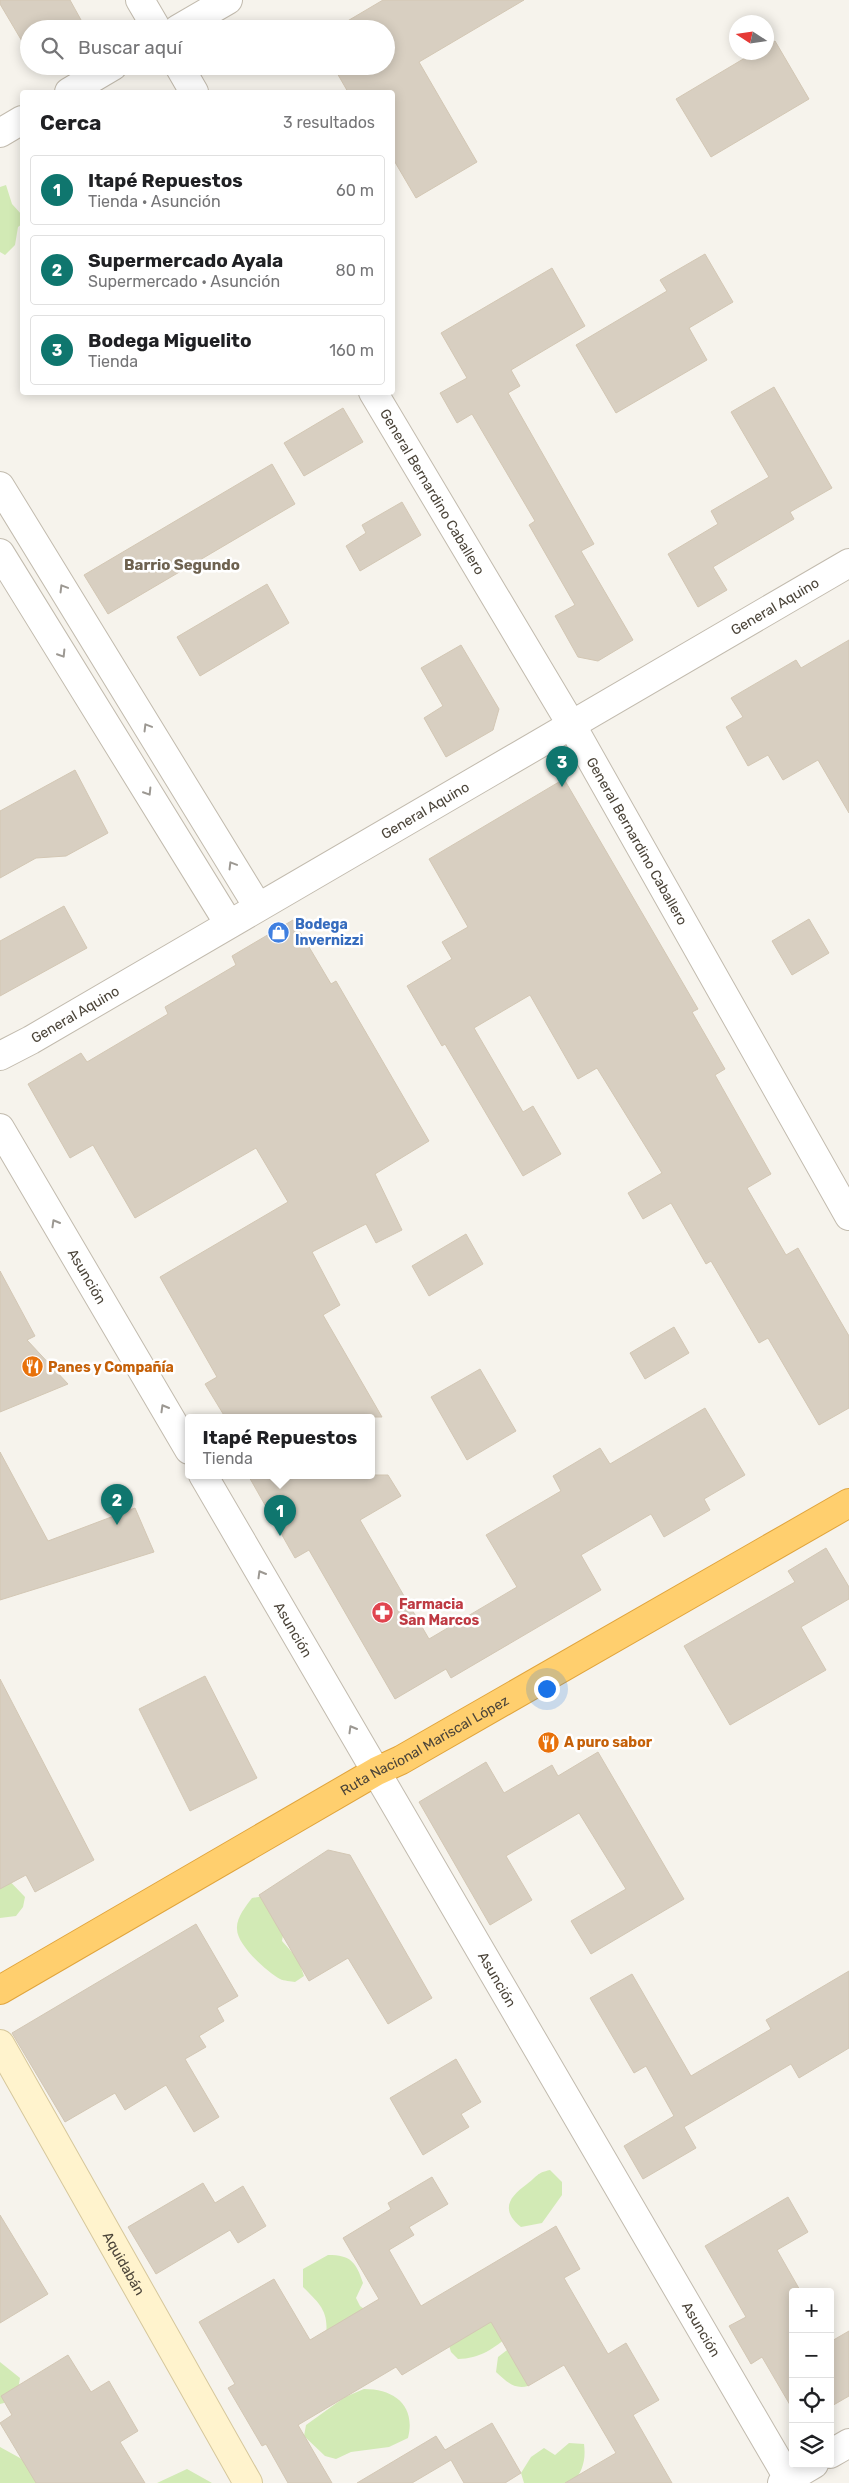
<!DOCTYPE html>
<html lang="es">
<head>
<meta charset="utf-8">
<style>
  :root { --surface:#fff; --page:#f2f2f2; --text:#202124; --muted:#757577; --line:#e0e0e0; --accent:#0f766e }
  body { margin:0; font-family:Rubik,sans-serif; background:var(--page); color:var(--text) }
  .controls { position:absolute; right:15px; bottom:15px; display:grid; overflow:hidden; border-radius:5px; box-shadow:0 2px 12px #0003 }
  .controls button { width:45px; height:45px; display:grid; place-items:center; padding:0; border:0; border-bottom:1px solid var(--line); background:var(--surface); color:var(--text); font:25px sans-serif }
  .compass { position:absolute; left:729px; top:15px; width:45px; height:45px; border-radius:50%; background:var(--surface); box-shadow:0 2px 12px #0003; rotate:282deg }
  .you { position:absolute; left:546px; top:1688px; width:18px; height:18px; margin:-12px; border:4px solid #fff; border-radius:50%; background:#1a73e8; box-shadow:0 0 0 8px #1a73e833 }
  .badge { display:grid; place-items:center; width:32px; height:32px; border-radius:50%; background:var(--accent); color:#fff; font-size:16px; font-weight:700 }
  .pin { position:absolute; translate:-50% -41px; filter:drop-shadow(0 1px 2px #0008) }
  .pin::after { content:''; position:absolute; top:26px; width:18px; height:15px; background:inherit; clip-path:polygon(0 0,100% 0,50% 100%) }
  .popup { position:absolute; left:185px; top:1414px; width:190px; height:65px; box-sizing:border-box; display:grid; place-content:center; border-radius:5px; background:var(--surface); filter:drop-shadow(0 1px 4px #0005); font-size:16px; white-space:nowrap; color:var(--muted) }
  .popup b { font-size:19px; color:var(--text) }
  .popup::after { content:''; position:absolute; left:50%; top:100%; margin-left:-10px; border:10px solid transparent; border-top-color:var(--surface) }
  .list { margin:0; padding:0; list-style:none }
  h2 { display:flex; justify-content:space-between; align-items:center; height:65px; margin:0; padding:0 20px; font-size:21px }
  h2 small { font-size:16px; font-weight:400; color:var(--muted) }
  .list li { display:grid; grid-template-columns:32px 1fr auto; gap:15px; align-items:center; box-sizing:border-box; height:70px; margin:0 10px 10px; padding:0 10px; border:1px solid var(--line); border-radius:5px }
  .list b { display:block; font-size:19px; white-space:nowrap }
  .list p { margin:0; font-size:16px; white-space:nowrap; color:var(--muted) }
  .list em { font-size:16px; font-style:normal; color:var(--muted) }
  .icon { flex:none; width:28px; height:28px; fill:none; stroke:currentColor; stroke-width:2; stroke-linecap:round; stroke-linejoin:round }
  .map { position:relative; flex:none; width:849px; height:2483px; overflow:hidden }
  .search { position:absolute; background:var(--surface); box-shadow:0 2px 12px #0003; left:20px; top:20px; width:375px; height:55px; display:flex; align-items:center; gap:12px; box-sizing:border-box; padding:0 18px; border-radius:28px; color:var(--muted); font-size:19px }
  .panel { position:absolute; background:var(--surface); box-shadow:0 2px 12px #0003; left:20px; top:90px; width:375px; height:305px; border-radius:5px }
  .map>svg:first-child { display:block }
</style>
</head>
<body>
<div class="map">
<svg width="849" height="2483" viewBox="0 0 849 2483">
  <rect width="100%" height="100%" fill="#f6f3ec"/>
  <path fill="#d2eab5" d="M 6,185 L 12,204 L 22,215 L 22,224 L 18,227 L 15,245 L 5,255 L 0,252 L 0,187 Z
    M 0,1871 L 25,1897 L 23,1907 L 16,1916 L 0,1918 Z
    M 270,1895 L 285,1923 L 282,1941 L 298,1959 L 304,1976 L 295,1982 C 291,1981 284,1981 280,1979 C 267,1972 237,1945 237,1929 C 236,1918 246,1906 252,1898 Z
    M 550,2170 L 562,2182 L 562,2195 L 542,2223 L 521,2227 C 500,2210 509,2197 527,2184 C 538,2176 536,2173 550,2170 Z
    M 328,2255 C 351,2255 356,2262 363,2283 L 356,2298 L 360,2306 L 371,2314 L 326,2335 C 329,2311 319,2303 303,2287 L 303,2269 Z
    M 487,2308 L 511,2334 C 495,2348 480,2359 458,2359 L 451,2352 L 447,2339 Z
    M 511,2347 L 534,2372 L 528,2386 C 514,2390 506,2381 496,2372 L 498,2357 Z
    M 0,2362 L 20,2378 L 18,2390 L 4,2403 L 0,2404 Z
    M 364,2389 C 395,2389 416,2406 408,2438 L 389,2447 L 351,2452 L 336,2459 L 325,2456 L 304,2436 L 306,2425 L 345,2397 Z
    M 569,2443 L 584,2444 C 586,2459 583,2471 573,2483 L 524,2483 L 521,2473 L 531,2457 L 544,2448 L 555,2455 Z
    M 0,2447 L 29,2463 L 55,2483 L 0,2483 Z
    M 187,2469 L 212,2483 L 157,2483 Z"/>
  <path fill="#d8cfc1" stroke="#d3c7b4" d="M 0,0 L 70,0 L 86,29 L 29,29 L 29,53 L 0,4 Z
    M 383,0 L 524,0 L 419,62 L 477,162 L 416,198 L 392,157 L 392,92 L 348,92 L 333,66 L 386,66 L 386,29 L 334,29 Z
    M 775,41 L 809,99 L 711,157 L 676,99 L 755,52 L 766,52 L 766,46 Z
    M 705,254 L 733,302 L 689,328 L 707,360 L 616,413 L 576,345 L 667,291 L 660,280 Z
    M 552,268 L 585,326 L 511,370 L 520,386 L 508,393 L 594,544 L 581,551 L 633,640 L 598,661 L 578,657 L 555,616 L 575,605 L 529,525 L 535,521 L 472,414 L 457,423 L 440,393 L 467,378 L 441,333 Z
    M 774,387 L 832,488 L 790,512 L 794,519 L 713,567 L 727,590 L 698,607 L 668,554 L 718,524 L 711,511 L 769,477 L 731,412 Z
    M 343,408 L 363,442 L 304,476 L 284,443 Z
    M 272,464 L 295,504 L 108,614 L 84,575 Z
    M 402,502 L 421,535 L 360,571 L 346,546 L 366,533 L 362,525 Z
    M 267,584 L 289,623 L 200,676 L 177,637 Z
    M 849,640 L 849,813 L 818,760 L 783,780 L 768,755 L 748,766 L 726,727 L 743,717 L 731,698 L 796,660 L 801,668 Z
    M 461,645 L 499,709 L 493,730 L 446,757 L 424,718 L 443,706 L 421,668 Z
    M 75,770 L 108,833 L 66,856 L 36,858 L 0,878 L 0,811 Z
    M 564,779 L 698,1009 L 692,1012 L 725,1069 L 715,1075 L 771,1174 L 747,1188 L 786,1255 L 798,1248 L 849,1336 L 849,1408 L 819,1425 L 768,1338 L 759,1343 L 711,1261 L 706,1264 L 671,1203 L 643,1219 L 628,1193 L 662,1173 L 597,1068 L 578,1079 L 530,995 L 474,1028 L 523,1112 L 533,1106 L 561,1154 L 523,1176 L 445,1044 L 442,1046 L 407,986 L 452,959 L 442,942 L 468,927 L 429,859 Z
    M 64,906 L 87,948 L 0,996 L 0,941 Z
    M 809,919 L 829,953 L 792,975 L 772,941 Z
    M 293,920 L 331,984 L 336,981 L 429,1141 L 375,1174 L 402,1230 L 376,1243 L 366,1224 L 312,1252 L 340,1305 L 323,1315 L 382,1417 L 225,1417 L 205,1384 L 217,1377 L 160,1277 L 288,1202 L 256,1148 L 135,1218 L 93,1145 L 70,1158 L 28,1084 L 81,1053 L 87,1062 L 168,1014 L 165,1007 L 236,965 L 232,956 Z
    M 466,1234 L 483,1264 L 429,1296 L 412,1266 Z
    M 0,1271 L 35,1336 L 27,1340 L 68,1384 L 0,1412 Z
    M 674,1327 L 689,1353 L 645,1379 L 630,1353 Z
    M 480,1369 L 516,1431 L 467,1460 L 431,1397 Z
    M 705,1408 L 745,1475 L 704,1499 L 710,1510 L 664,1537 L 651,1514 L 581,1555 L 601,1590 L 451,1678 L 446,1669 L 395,1699 L 309,1550 L 295,1558 L 248,1475 L 388,1475 L 401,1496 L 360,1520 L 429,1639 L 517,1587 L 486,1535 L 561,1491 L 553,1476 L 600,1448 L 610,1464 Z
    M 0,1452 L 48,1541 L 135,1508 L 154,1552 L 0,1600 Z
    M 826,1548 L 849,1587 L 849,1599 L 801,1627 L 826,1670 L 730,1725 L 684,1646 L 795,1582 L 788,1571 Z
    M 205,1676 L 257,1778 L 190,1811 L 139,1709 Z
    M 0,1679 L 94,1860 L 35,1892 L 26,1875 L 0,1889 Z
    M 598,1752 L 684,1899 L 591,1954 L 571,1921 L 626,1889 L 579,1813 L 506,1856 L 532,1900 L 490,1925 L 419,1802 L 486,1762 L 504,1793 L 552,1765 L 558,1776 Z
    M 328,1850 L 350,1855 L 432,1998 L 388,2024 L 348,1958 L 309,1981 L 259,1895 Z
    M 196,1924 L 238,1996 L 217,2008 L 224,2021 L 199,2036 L 206,2047 L 185,2059 L 219,2117 L 194,2132 L 166,2085 L 125,2110 L 115,2093 L 65,2122 L 12,2033 Z
    M 849,1971 L 849,2048 L 799,2078 L 791,2064 L 684,2127 L 696,2148 L 643,2179 L 624,2146 L 674,2116 L 646,2066 L 634,2073 L 590,1998 L 632,1974 L 691,2076 L 771,2029 L 766,2020 Z
    M 456,2059 L 481,2102 L 461,2114 L 469,2127 L 423,2155 L 390,2098 Z
    M 432,2177 L 448,2204 L 409,2227 L 414,2235 L 389,2250 L 421,2306 L 556,2226 L 580,2269 L 564,2278 L 608,2354 L 626,2343 L 659,2400 L 633,2415 L 672,2483 L 565,2483 L 616,2453 L 564,2365 L 528,2386 L 491,2322 L 402,2375 L 396,2367 L 298,2425 L 332,2483 L 288,2483 L 266,2444 L 262,2446 L 228,2388 L 235,2384 L 199,2322 L 274,2279 L 310,2340 L 379,2299 L 343,2238 L 391,2209 L 388,2203 Z
    M 203,2183 L 215,2203 L 243,2186 L 266,2226 L 238,2243 L 230,2230 L 156,2274 L 128,2227 Z
    M 788,2197 L 808,2232 L 777,2250 L 801,2292 L 793,2292 L 793,2410 L 762,2357 L 751,2364 L 729,2326 L 746,2317 L 705,2246 Z
    M 0,2215 L 48,2294 L 0,2323 Z
    M 849,2331 L 849,2396 L 830,2407 L 830,2342 Z
    M 68,2355 L 91,2392 L 109,2381 L 138,2431 L 120,2442 L 145,2483 L 36,2483 L 0,2423 L 12,2415 L 1,2396 Z
    M 492,2423 L 521,2473 L 505,2483 L 464,2483 L 451,2460 L 412,2483 L 357,2483 L 436,2436 L 445,2450 Z"/>
  <g fill="none" stroke-linecap="round" stroke-linejoin="round">
    <defs>
      <g id="street">
        <path d="M 140,0 L 157,29"/>
        <path d="M 178,29 L 228,0"/>
        <path d="M 179,66 L 194,92"/>
        <path d="M 69,92 L 113,66"/>
        <path d="M 0,133 L 22,120"/>
        <path id="s1" d="M 373,392 L 571,724 L 849,1216"/>
        <path d="M 0,486 L 258,907"/>
        <path d="M 0,553 L 229,924"/>
        <path id="s2" d="M 0,1056 L 31,1040 L 849,563"/>
        <path id="s3" d="M 0,1128 L 189,1450"/>
        <path id="s4" d="M 203,1475 L 791,2483"/>
        <path d="M 830,2454 L 849,2443"/>
        <path d="M 782,2483 L 814,2464"/>
      </g>
      <g id="secondary">
        <path id="s5" d="M 0,2044 L 248,2483"/>
      </g>
      <g id="highway">
        <path id="s6" d="M 0,1990 L 377,1771 L 401,1760 L 849,1503"/>
      </g>
    </defs>
    <use href="#street" stroke="#c2bbae" stroke-width="30"/>
    <use href="#secondary" stroke="#d6c79b" stroke-width="30"/>
    <use href="#highway" stroke="#e0a43c" stroke-width="30"/>
    <use href="#street" stroke="#fff" stroke-width="28"/>
    <use href="#secondary" stroke="#fff3cd" stroke-width="28"/>
    <use href="#highway" stroke="#ffcf6e" stroke-width="28"/>
  </g>
  <defs><path id="oneway-chevron" d="M-2-3.5L2.5 0L-2 3.5" fill="none" stroke-width="1.6" stroke-linecap="round" stroke-linejoin="round" transform="scale(1.25)"/></defs>
  <g stroke="#9c9892">
    <use href="#oneway-chevron" transform="translate(63 588) rotate(-121)"/>
    <use href="#oneway-chevron" transform="translate(62 654) rotate(58)"/>
    <use href="#oneway-chevron" transform="translate(147 727) rotate(-121)"/>
    <use href="#oneway-chevron" transform="translate(148 792) rotate(58)"/>
    <use href="#oneway-chevron" transform="translate(232 865) rotate(-121)"/>
    <use href="#oneway-chevron" transform="translate(55 1223) rotate(-120)"/>
    <use href="#oneway-chevron" transform="translate(164 1408) rotate(-120)"/>
    <use href="#oneway-chevron" transform="translate(261 1574) rotate(-120)"/>
    <use href="#oneway-chevron" transform="translate(352 1729) rotate(-120)"/>
  </g>
  <defs>
    <symbol id="shop-disc" viewBox="-11 -11 22 22"><circle r="9.5" fill="#3f7fe0" stroke="#fff"/><path d="M-5-2.5h2.3a2.7 3.5 0 0 1 5.4 0H5L5.5 6h-11ZM-1.5-2.5h3a1.5 2.3 0 0 0-3 0Z" fill="#fff"/></symbol>
    <symbol id="restaurant-disc" viewBox="-11 -11 22 22"><circle r="9.5" fill="#e8710a" stroke="#fff"/><path d="M-5-6h1v4h1v-4h1v4h1v-4h1v5L-1.5 .5V6h-2V.5L-5-1ZM5-6V6H3V1.5H1.5Q1.5-4 5-6Z" fill="#fff"/></symbol>
    <symbol id="pharmacy-disc" viewBox="-11 -11 22 22"><circle r="9.5" fill="#e0444e" stroke="#fff"/><path d="M-2-6h4v4h4v4h-4v4h-4v-4h-4v-4h4Z" fill="#fff"/></symbol>
  </defs>
  <g fill-rule="evenodd">
    <use href="#shop-disc" x="266" y="920" width="25" height="25"/>
    <use href="#restaurant-disc" x="20" y="1354" width="25" height="25"/>
    <use href="#pharmacy-disc" x="370" y="1600" width="25" height="25"/>
    <use href="#restaurant-disc" x="536" y="1730" width="25" height="25"/>
  </g>
  <g text-anchor="middle" stroke-width="5" stroke-linejoin="round" paint-order="stroke">
    <g font-size="14" fill="#4b4439" stroke="#fff">
      <text dy="5" stroke="none"><textPath href="#s1" startOffset="116">General Bernardino Caballero</textPath></text>
      <text dy="5" stroke="none"><textPath href="#s2" startOffset="896">General Aquino</textPath></text>
      <text dy="5" stroke="none"><textPath href="#s2" startOffset="491">General Aquino</textPath></text>
      <text dy="5" stroke="none"><textPath href="#s1" startOffset="521">General Bernardino Caballero</textPath></text>
      <text dy="5" stroke="none"><textPath href="#s2" startOffset="86">General Aquino</textPath></text>
      <text dy="5" stroke="none"><textPath href="#s3" startOffset="172">Asunción</textPath></text>
      <text dy="5" stroke="none"><textPath href="#s4" startOffset="179">Asunción</textPath></text>
      <text dy="5" stroke="none"><textPath href="#s6" startOffset="490">Ruta Nacional Mariscal López</textPath></text>
      <text dy="5" stroke="none"><textPath href="#s4" startOffset="584">Asunción</textPath></text>
      <text dy="5" stroke="none"><textPath href="#s5" startOffset="252">Aquidabán</textPath></text>
      <text dy="5" stroke="none"><textPath href="#s4" startOffset="989">Asunción</textPath></text>
    </g>
    <g font-size="14" font-weight="bold" fill="#366cbe" stroke="#fff" text-anchor="start">
      <text x="295" y="929">Bodega<tspan x="295" dy="16">Invernizzi</tspan></text>
    </g>
    <g font-size="14" font-weight="bold" fill="#c56008" stroke="#fff" text-anchor="start">
      <text x="48" y="1372">Panes y Compañía</text>
      <text x="564" y="1747">A puro sabor</text>
    </g>
    <g font-size="14" font-weight="bold" fill="#be3a42" stroke="#fff" text-anchor="start">
      <text x="399" y="1609">Farmacia<tspan x="399" dy="16">San Marcos</tspan></text>
    </g>
    <g font-size="15" font-weight="bold" fill="#6e6250" stroke="#fff">
      <text x="182" y="570">Barrio Segundo</text>
    </g>
  </g>
</svg>
<div class="controls">
<button>+</button>
<button>−</button>
<button><svg class="icon" aria-label="locate" viewBox="0 0 24 24"><circle cx="12" cy="12" r="6"/><path d="M12 2v4M12 18v4M2 12h4M18 12h4"/></svg></button>
<button><svg class="icon" aria-label="layers" viewBox="0 0 24 24"><path d="M12 4l9 5-9 5-9-5zM3 14l9 5 9-5"/></svg></button>
</div>
<svg class="compass" viewBox="-18 -18 36 36"><path d="M0-13l5 13h-10z" fill="#e53935"/><path d="M0 13l5-13h-10z" fill="#757577"/></svg>
<div class="you"></div>
<div class="pin badge" style="left:280px;top:1536px">1</div>
<div class="popup"><b>Itapé Repuestos</b>Tienda</div>
<div class="pin badge" style="left:117px;top:1525px">2</div>
<div class="pin badge" style="left:562px;top:787px">3</div>
<div class="search"><svg class="icon" aria-label="search" viewBox="0 0 24 24"><circle cx="10" cy="10" r="6"/><path d="M15 15l6 6"/></svg>Buscar aquí</div>
<section class="panel">
<h2>Cerca<small>3 resultados</small></h2>
<ul class="list">
<li><span class="badge">1</span><div><b>Itapé Repuestos</b><p>Tienda · Asunción</p></div><em>60 m</em></li>
<li><span class="badge">2</span><div><b>Supermercado Ayala</b><p>Supermercado · Asunción</p></div><em>80 m</em></li>
<li><span class="badge">3</span><div><b>Bodega Miguelito</b><p>Tienda</p></div><em>160 m</em></li>
</ul>
</section>
</div>
</body>
</html>
